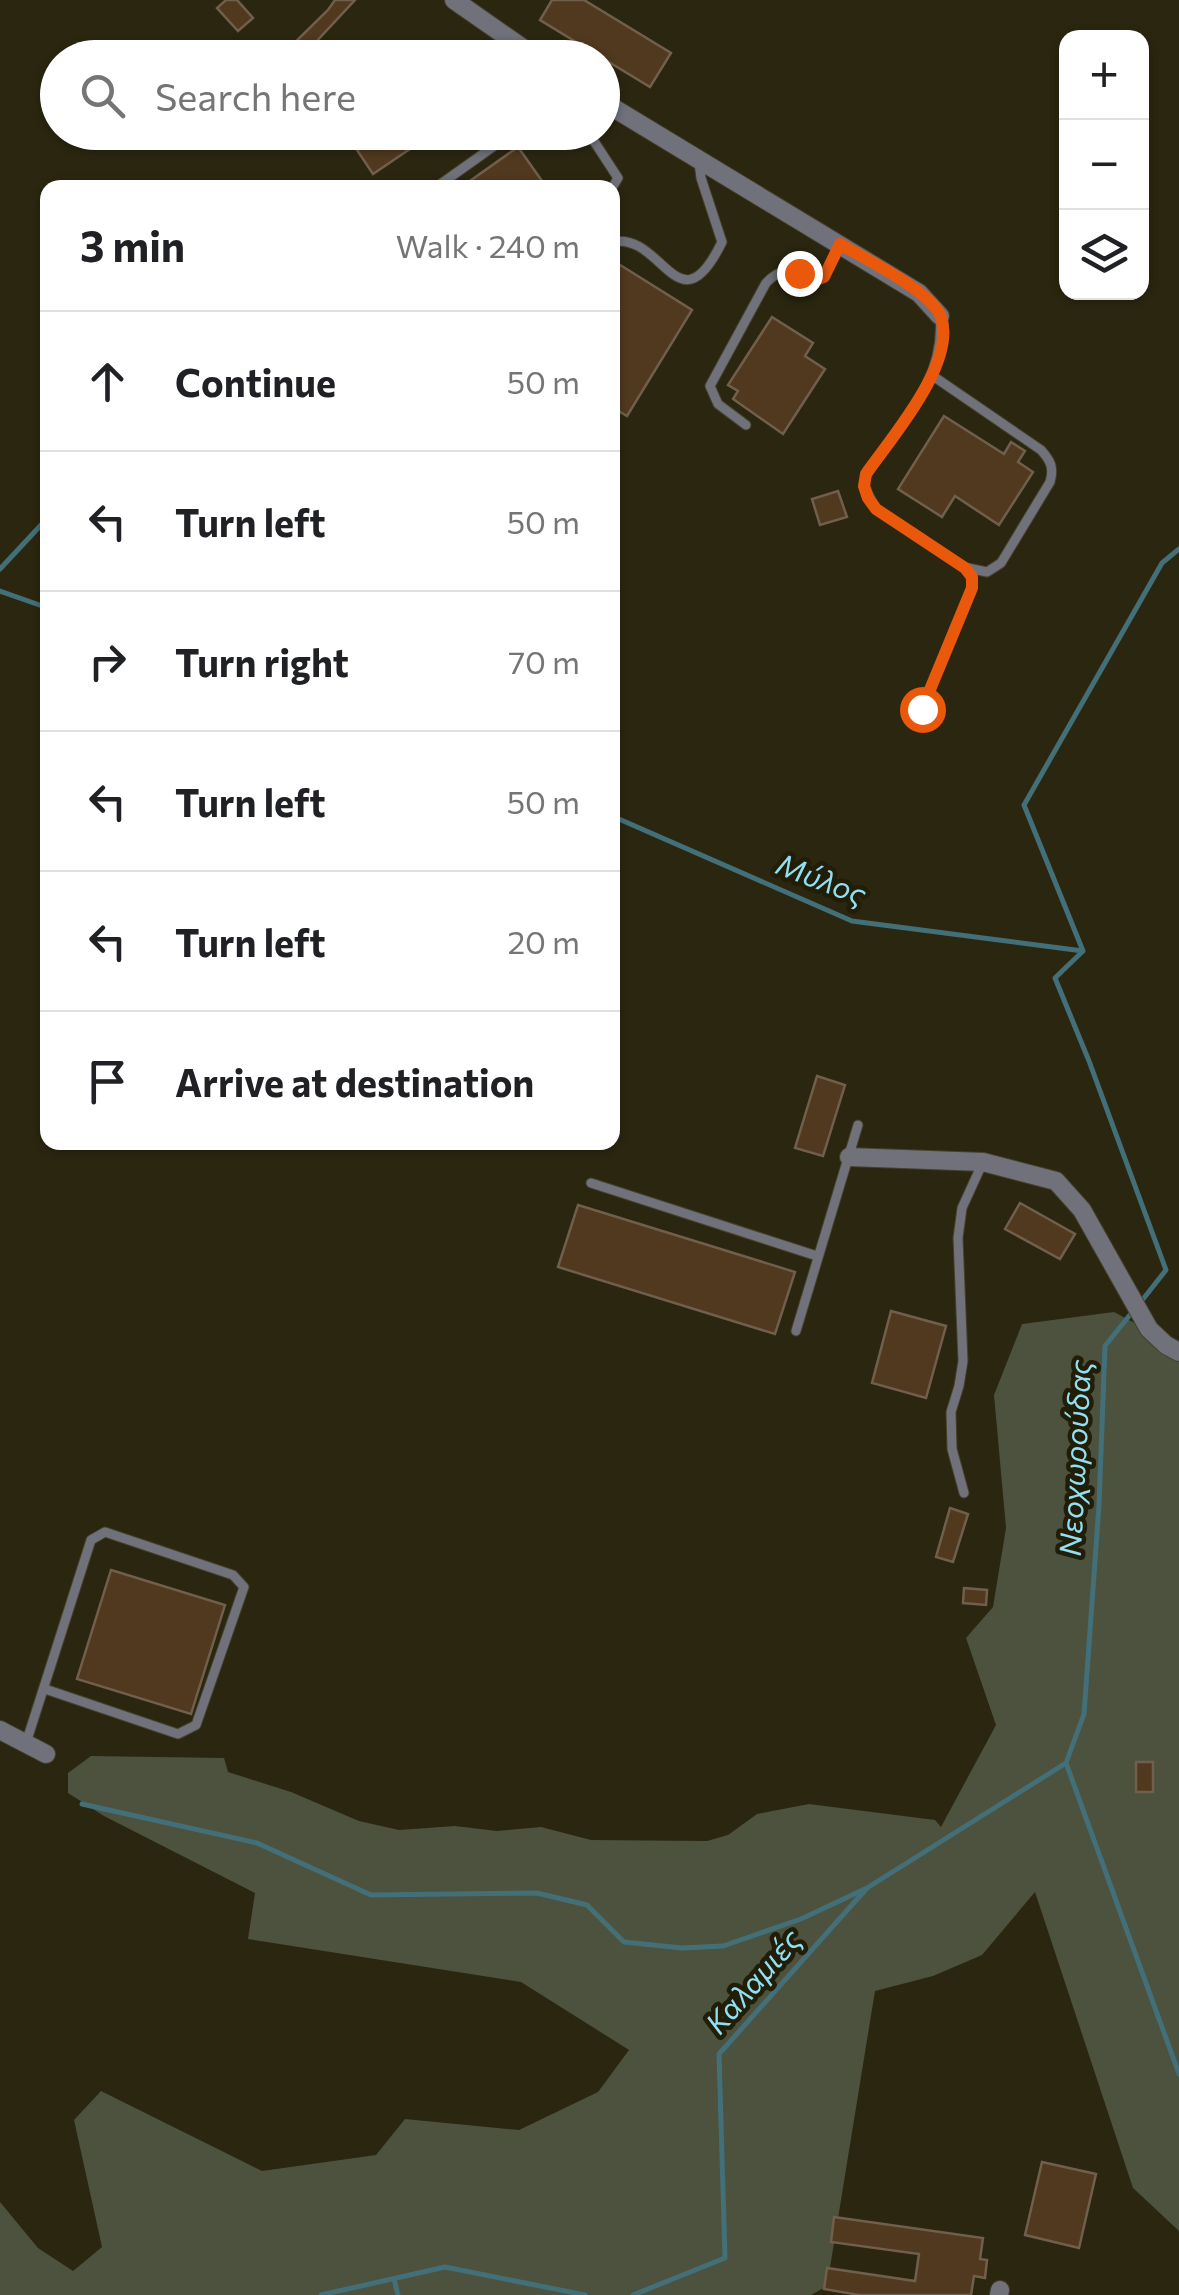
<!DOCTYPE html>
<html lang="en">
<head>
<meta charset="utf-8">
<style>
  :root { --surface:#fff; --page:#f2f2f2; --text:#202124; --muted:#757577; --line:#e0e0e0 }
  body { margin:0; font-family:Commissioner,sans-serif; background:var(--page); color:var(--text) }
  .controls { position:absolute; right:30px; top:30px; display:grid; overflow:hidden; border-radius:20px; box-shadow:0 2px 8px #0004 }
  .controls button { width:90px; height:90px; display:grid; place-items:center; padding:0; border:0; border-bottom:2px solid var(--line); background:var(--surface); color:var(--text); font:50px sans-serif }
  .stop { position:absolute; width:30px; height:30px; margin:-22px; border:8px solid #ea580c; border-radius:50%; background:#fff }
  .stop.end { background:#ea580c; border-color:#fff; box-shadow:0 2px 10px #0008 }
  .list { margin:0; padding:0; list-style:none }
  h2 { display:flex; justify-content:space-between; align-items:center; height:130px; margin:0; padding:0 40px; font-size:42px }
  h2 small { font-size:32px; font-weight:400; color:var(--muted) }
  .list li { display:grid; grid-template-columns:65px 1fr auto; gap:30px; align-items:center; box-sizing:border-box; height:140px; padding:0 40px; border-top:2px solid var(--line) }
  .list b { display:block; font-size:38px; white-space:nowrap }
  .list em { font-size:32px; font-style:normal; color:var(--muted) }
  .icon { flex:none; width:55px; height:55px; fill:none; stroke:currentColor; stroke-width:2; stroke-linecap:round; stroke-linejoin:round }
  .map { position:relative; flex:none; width:1179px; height:2295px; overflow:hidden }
  .search { position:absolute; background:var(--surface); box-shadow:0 2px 8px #0004; left:40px; top:40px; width:580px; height:110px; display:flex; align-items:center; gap:25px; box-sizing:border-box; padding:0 35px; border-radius:55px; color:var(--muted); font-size:38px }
  .panel { position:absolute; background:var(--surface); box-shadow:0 2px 8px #0004; left:40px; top:180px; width:580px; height:970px; border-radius:20px }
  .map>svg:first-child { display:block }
</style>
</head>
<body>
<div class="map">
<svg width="1179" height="2295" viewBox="0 0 1179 2295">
  <rect width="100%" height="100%" fill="#2a2610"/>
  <path fill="#4c523d" d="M 1114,1312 L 1142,1327 L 1179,1360 L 1179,2231 L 1133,2188 L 1035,1892 L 982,1955 L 933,1976 L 875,1991 L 827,2286 L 811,2295 L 0,2295 L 0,2202 L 38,2248 L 73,2271 L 102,2247 L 74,2120 L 101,2091 L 262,2171 L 376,2155 L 405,2119 L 519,2130 L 598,2092 L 629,2050 L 521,1982 L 248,1939 L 255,1893 L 104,1816 L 68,1793 L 68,1773 L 91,1756 L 224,1758 L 228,1772 L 291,1792 L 359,1821 L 399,1830 L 455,1826 L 497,1831 L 541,1827 L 591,1840 L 707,1841 L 728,1835 L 757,1814 L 809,1804 L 935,1820 L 941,1827 L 996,1725 L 966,1638 L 993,1607 L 1006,1528 L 994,1395 L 1022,1324 Z"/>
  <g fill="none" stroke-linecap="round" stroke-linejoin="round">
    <path stroke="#436f79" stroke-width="5" d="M 0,569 L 41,525 L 48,523
      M 0,591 L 48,608
      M 612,816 L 852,921 L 1083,951
      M 1140,1303 L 1166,1270 L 1089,1061 L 1055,978 L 1083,951 L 1024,805 L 1162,563 L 1179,549
      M 1133,1311 L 1105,1346 L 1099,1505 L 1084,1714 L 1066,1763 L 1179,2074
      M 82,1804 L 257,1843 L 371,1895 L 537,1893 L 587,1905 L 624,1942 L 682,1948 L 723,1946 L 801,1919 L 867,1888
      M 394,2279 L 398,2295
      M 321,2295 L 445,2267 L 585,2295
      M 633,2295 L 725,2258 L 719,2054 L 867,1888 L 1066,1763"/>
  </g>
  <path fill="#50391f" stroke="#705f4c" stroke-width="2.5" d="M 226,0 L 237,0 L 253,18 L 238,31 L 217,8 Z
    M 335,0 L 355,0 L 301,58 L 279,58 L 328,10 Z
    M 552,0 L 584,0 L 671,53 L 650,87 L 540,20 Z
    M 345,132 L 435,132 L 373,174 Z
    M 518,147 L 547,188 L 460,188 Z
    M 617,263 L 692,310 L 627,416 L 612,407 L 612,271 Z
    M 772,317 L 813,343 L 805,356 L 825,369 L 783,434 L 733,399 L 738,391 L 728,385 Z
    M 944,416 L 1004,454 L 1011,442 L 1025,451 L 1018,462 L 1033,472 L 999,525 L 955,496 L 942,517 L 898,489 Z
    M 838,491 L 847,517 L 820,525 L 812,499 Z
    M 817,1076 L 845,1085 L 823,1156 L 795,1148 Z
    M 1020,1203 L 1075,1234 L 1060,1259 L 1005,1229 Z
    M 578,1205 L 795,1272 L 775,1334 L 558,1267 Z
    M 891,1311 L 946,1326 L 926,1398 L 872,1383 Z
    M 950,1508 L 968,1514 L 953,1562 L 936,1557 Z
    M 111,1570 L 225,1605 L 191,1714 L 77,1679 Z
    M 964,1588 L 987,1590 L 986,1605 L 963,1603 Z
    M 1136,1762 L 1153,1762 L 1153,1792 L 1136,1792 Z
    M 1042,2162 L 1096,2174 L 1079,2248 L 1025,2235 Z
    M 834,2217 L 983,2238 L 980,2259 L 987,2260 L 985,2278 L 974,2276 L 971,2295 L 859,2295 L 824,2289 L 827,2268 L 915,2281 L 919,2254 L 831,2242 Z"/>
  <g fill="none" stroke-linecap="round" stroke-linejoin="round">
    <defs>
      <path id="lane" d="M 588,132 L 618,178 L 612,188
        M 435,188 L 514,132
        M 612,242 C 663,231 678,332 722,242 L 701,178 L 699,162
        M 933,376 L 1041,450 C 1051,461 1054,468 1050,482 L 1001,563 L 987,572 L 968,568
        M 746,425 L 718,404 L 710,386 L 766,283 C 790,258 799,283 824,277 L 841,244
        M 922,709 L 972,588 L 972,577 L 965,568 L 876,509 L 864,486 L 866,475 C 901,423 946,380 940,316
        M 591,1183 L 817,1256
        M 796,1331 L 858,1125
        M 964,1493 L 952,1449 L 951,1412 L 959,1386 L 963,1361 L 958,1238 L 962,1208 L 983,1162
        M 26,1743 L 91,1540 L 105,1532 L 233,1575 L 244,1587 L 196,1725 L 178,1734 L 45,1689"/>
      <path id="street" d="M 454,0 L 537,58
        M 602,101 L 919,293 L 940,316
        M 849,1157 L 983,1162 L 1056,1181 L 1082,1210 L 1149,1329 L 1166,1345 L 1179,1352
        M 0,1730 L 46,1754
        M 999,2295 L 1000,2290"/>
    </defs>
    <use href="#lane" stroke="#45412c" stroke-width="11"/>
    <use href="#street" stroke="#45412c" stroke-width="20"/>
    <use href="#lane" stroke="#71717c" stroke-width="9"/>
    <use href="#street" stroke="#71717c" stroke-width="18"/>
  </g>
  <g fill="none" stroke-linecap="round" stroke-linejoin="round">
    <path stroke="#ea580c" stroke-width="12" d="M 799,273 L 816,280 L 824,277 L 840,244 C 865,259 931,291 941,317 C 957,363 891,438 866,474 L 864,486 L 868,498 L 876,509 L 965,568 L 972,577 L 972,588 L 922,709"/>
  </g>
  <g text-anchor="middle" stroke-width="9" stroke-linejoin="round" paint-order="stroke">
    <g font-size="30" font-style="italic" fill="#91dff2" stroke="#211d07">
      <text transform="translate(821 880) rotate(21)" y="10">Μύλος</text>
      <text transform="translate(1076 1458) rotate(-87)" y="10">Νεοχωρούδας</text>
      <text transform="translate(754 1982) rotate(-49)" y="10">Καλαμιές</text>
    </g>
  </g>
</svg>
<div class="controls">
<button>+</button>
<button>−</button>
<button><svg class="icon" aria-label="layers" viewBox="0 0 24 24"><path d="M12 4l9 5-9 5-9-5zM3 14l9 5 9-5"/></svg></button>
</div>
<div class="stop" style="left:922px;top:709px"></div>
<div class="stop end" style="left:799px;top:273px"></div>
<div class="search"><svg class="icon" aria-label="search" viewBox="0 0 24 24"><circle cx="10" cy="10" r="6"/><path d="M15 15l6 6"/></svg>Search here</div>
<section class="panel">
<h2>3 min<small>Walk · 240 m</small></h2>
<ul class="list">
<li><svg class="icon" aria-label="ahead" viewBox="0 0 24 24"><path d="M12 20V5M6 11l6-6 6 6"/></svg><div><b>Continue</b></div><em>50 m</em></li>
<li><svg class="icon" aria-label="left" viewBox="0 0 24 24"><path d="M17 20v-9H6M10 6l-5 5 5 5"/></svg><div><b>Turn left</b></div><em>50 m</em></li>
<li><svg class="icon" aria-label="right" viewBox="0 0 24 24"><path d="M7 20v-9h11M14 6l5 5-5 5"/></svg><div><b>Turn right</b></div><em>70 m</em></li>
<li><svg class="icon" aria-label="left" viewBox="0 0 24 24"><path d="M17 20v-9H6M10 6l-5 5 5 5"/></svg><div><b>Turn left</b></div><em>50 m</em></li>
<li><svg class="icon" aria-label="left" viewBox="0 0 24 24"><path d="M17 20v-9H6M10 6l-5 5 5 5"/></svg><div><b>Turn left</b></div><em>20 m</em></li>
<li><svg class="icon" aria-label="arrive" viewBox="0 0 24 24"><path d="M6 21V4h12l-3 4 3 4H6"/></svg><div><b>Arrive at destination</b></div></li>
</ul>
</section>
</div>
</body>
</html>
